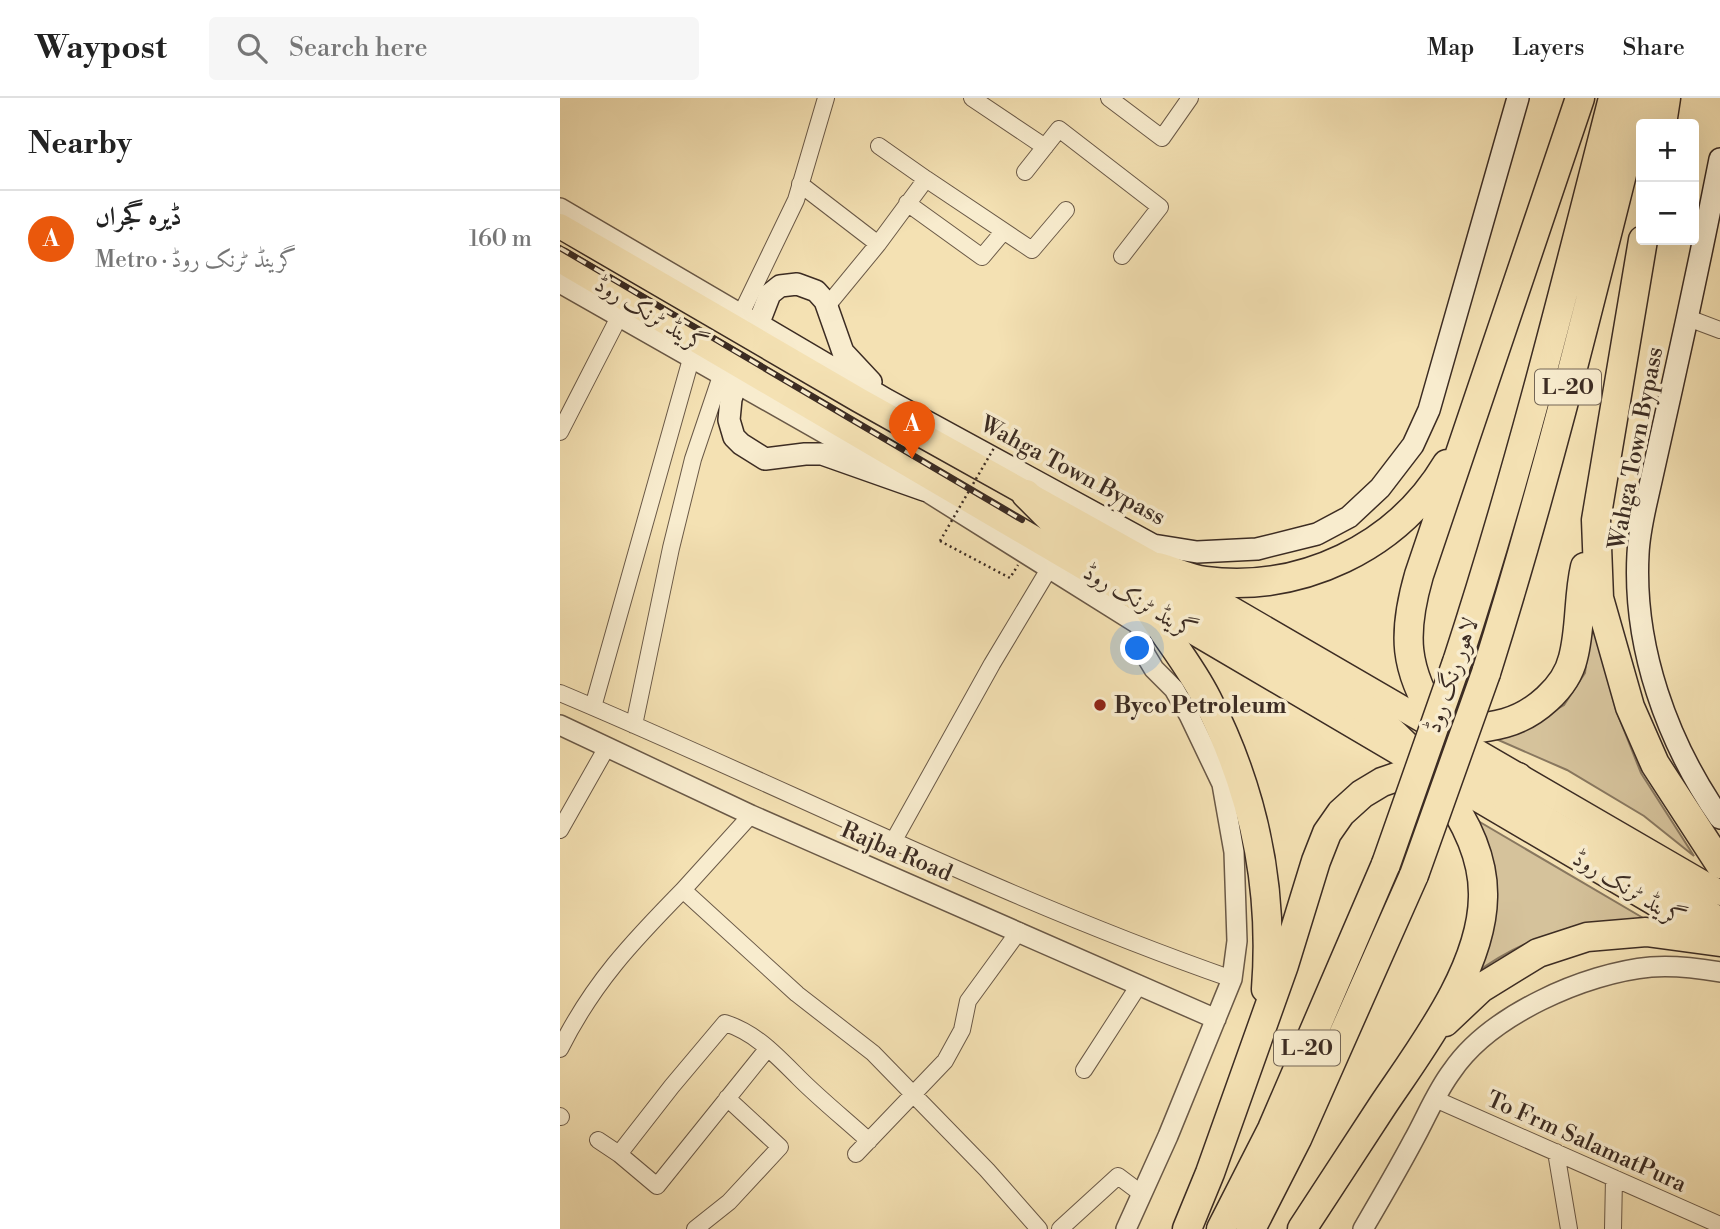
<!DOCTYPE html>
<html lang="en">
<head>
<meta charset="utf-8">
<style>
  :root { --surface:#fff; --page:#f6f6f6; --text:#222; --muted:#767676; --line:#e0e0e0; --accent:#ea580c }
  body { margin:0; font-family:"Libre Bodoni",Amiri,serif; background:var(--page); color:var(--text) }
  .controls { position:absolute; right:21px; top:21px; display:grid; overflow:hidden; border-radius:7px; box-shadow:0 7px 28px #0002 }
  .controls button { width:63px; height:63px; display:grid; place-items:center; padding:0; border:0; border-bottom:2px solid var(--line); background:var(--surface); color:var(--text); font:35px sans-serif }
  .you { position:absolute; left:578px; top:551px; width:24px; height:24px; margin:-18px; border:5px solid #fff; border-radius:50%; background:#1a73e8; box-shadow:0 0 0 10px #1a73e833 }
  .badge { display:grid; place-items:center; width:46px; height:46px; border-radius:50%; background:var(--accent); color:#fff; font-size:23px; font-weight:700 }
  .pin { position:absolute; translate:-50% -58px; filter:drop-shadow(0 2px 4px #0008) }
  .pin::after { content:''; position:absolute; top:37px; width:24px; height:21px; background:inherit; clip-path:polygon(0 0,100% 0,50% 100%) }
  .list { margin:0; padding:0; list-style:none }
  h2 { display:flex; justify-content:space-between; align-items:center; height:91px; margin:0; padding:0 28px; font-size:30px }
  h2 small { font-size:23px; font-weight:400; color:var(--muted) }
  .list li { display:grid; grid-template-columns:46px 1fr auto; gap:21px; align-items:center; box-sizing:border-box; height:98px; padding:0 28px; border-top:2px solid var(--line) }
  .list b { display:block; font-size:26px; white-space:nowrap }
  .list p { margin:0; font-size:23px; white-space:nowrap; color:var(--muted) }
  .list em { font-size:23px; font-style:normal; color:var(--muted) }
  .icon { flex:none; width:38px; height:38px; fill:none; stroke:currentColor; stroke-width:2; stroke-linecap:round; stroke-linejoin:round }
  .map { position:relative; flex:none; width:1160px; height:1131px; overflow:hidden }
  header { display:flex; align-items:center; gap:42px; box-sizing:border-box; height:98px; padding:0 35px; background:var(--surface); border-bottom:2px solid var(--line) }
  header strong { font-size:33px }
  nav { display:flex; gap:38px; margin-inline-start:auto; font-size:24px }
  .search { width:490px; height:63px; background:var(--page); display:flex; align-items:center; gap:18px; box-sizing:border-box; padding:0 24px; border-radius:7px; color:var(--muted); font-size:26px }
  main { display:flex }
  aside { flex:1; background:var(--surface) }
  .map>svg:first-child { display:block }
</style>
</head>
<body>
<header>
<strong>Waypost</strong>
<div class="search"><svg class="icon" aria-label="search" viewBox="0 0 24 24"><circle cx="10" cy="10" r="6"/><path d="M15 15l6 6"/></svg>Search here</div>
<nav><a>Map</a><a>Layers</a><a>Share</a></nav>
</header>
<main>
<aside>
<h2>Nearby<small></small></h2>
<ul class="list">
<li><span class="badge">A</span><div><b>ڈیرہ گجراں</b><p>Metro · گرینڈ ٹرنک روڈ</p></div><em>160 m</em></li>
</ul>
</aside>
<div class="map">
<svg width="1160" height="1131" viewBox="0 0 1160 1131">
  <rect width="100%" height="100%" fill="#f4e1b3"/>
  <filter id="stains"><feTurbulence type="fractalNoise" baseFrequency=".00286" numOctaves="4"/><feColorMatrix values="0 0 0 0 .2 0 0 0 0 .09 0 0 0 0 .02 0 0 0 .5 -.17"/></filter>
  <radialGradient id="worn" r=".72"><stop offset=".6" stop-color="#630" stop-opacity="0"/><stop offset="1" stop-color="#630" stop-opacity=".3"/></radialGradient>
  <path fill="#d5c29b" stroke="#88775f" stroke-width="2" d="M 1032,518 L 1056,612 L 1081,675 L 1134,758 L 1084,718 L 1007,672 L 936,641 L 978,622 L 1004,607 L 1025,575 Z
    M 913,720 L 1090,824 C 1022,822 968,836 913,877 C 943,820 945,776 913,720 Z"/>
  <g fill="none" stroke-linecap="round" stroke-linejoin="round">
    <defs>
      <path id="minor" d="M 412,0 L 485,49
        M 549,0 L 602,40 L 630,0
        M 465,74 L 499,31 L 600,109 L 562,158
        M 366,81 L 472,152 L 506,112
        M 240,86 L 318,146 L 366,81 L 319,48
        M 347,105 L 422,159 L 443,134
        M 267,208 L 318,146
        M 181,216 L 236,102 L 266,0
        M 1128,220 L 1160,232
        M 0,334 L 59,219
        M 0,595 C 224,689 442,801 672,881
        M 33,609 L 131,261
        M 74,627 L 111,450 L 133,361 L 161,278
        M 191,717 L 123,792 L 237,896 L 313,955 L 427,1072 L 479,1131
        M 0,732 L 47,649
        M 334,742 L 432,566 L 489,471
        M 0,951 C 33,885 72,844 123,792
        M 524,972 L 579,887
        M 875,1001 L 1160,1127
        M 0,1018 L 1,1019
        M 38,1042 L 59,1056 L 112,988 L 165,925 C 196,935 216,957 239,980 C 261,1002 286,1022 309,1043
        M 996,1054 L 1009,1131
        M 59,1056 L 97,1088 L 208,950
        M 296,1056 L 385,963 L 402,932 L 408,903 L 459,833
        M 135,1131 L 169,1104 L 220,1049 L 167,1000
        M 500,1131 L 558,1078 L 582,1096
        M 1053,1131 L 1054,1080"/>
      <path id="tertiary" d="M 0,110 L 198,226
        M 0,185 L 364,392 L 581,528
        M 0,627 L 191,717 L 656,921
        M 566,1131 L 608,1038 L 672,881 L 677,843 L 674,754 L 662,686 L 629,617 L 614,591 L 594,571 L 585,556 L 580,540 L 583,517
        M 803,1131 C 820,1102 837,1073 853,1043 C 866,1020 876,994 892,973 C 930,917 1025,875 1091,869 C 1114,867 1137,870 1160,874"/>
      <path id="secondary" d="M 1160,61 C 1145,137 1129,213 1112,289 C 1105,321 1098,352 1091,383 C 1086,406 1079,431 1078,456 C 1073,549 1107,644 1160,720
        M 198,226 L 327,302 L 593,447 L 637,454 L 697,451 L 757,436 L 789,419 L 820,390 L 853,347 L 869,312 L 958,0
        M 196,232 L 210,196 L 220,188 L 237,186 L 256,193 L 265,203 L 283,254 L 311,284
        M 180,275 L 171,301 L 169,322 L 174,339 L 181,346 L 205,361 L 245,356 L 262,356 L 364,392"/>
      <path id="primary" d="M 0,128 L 299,302 L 598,469
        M 0,162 L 586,506"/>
      <path id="trunk" d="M 620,481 L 1160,795
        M 586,506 L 1159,843"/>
      <path id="motorway" d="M 1020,0 L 859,477 C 842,536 844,571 877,623 C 884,633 889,645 897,655 C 924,691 991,726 1031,749 C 1074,774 1117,799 1160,824
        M 1102,26 L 1106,0
        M 1083,142 L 1036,422 L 1039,500 L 1070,609 L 1095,666 L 1160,766
        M 466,396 L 505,435 L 793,602 C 850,644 925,723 923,799 C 922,871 862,949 823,1007 C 796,1048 769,1090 742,1131
        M 598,469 C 613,473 629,481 645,483 C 741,495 837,450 887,366
        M 586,506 C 605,538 630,567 647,601 C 693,691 714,789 706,891
        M 897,564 C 958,378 1005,189 1053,0
        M 926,575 C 986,385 1033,192 1081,0
        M 886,635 C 905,632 926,630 945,625 C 974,617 1006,590 1013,560 C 1021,530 1018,499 1025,469
        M 885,924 L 921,890 L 978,855 L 1027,839 L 1086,834 L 1160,844
        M 627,1131 L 650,1075 L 724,867 L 756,763 L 767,735 L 781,715 L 802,696 L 822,684 L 845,676 L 894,670 L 958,679
        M 661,1131 L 712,1031 L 826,766
        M 691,1131 L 737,1041 L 854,777"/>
    </defs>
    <use href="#minor" stroke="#6a5947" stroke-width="18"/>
    <use href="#tertiary" stroke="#6a5947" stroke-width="22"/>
    <use href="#secondary" stroke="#3c2c23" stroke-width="24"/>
    <use href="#primary" stroke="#3c2c23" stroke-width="27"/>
    <use href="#trunk" stroke="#3c2c23" stroke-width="27"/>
    <use href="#motorway" stroke="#3c2c23" stroke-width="31"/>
    <path stroke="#3c2c23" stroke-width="2.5" stroke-dasharray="2 3.5" stroke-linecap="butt" d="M 380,443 L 450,480 L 458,467"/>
    <use href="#minor" stroke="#f8ecce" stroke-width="16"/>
    <use href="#tertiary" stroke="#f8ecce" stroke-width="19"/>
    <use href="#secondary" stroke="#f8ecce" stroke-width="21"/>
    <use href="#primary" stroke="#f4e1b3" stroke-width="24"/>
    <use href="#trunk" stroke="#f4e1b3" stroke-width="24"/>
    <use href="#motorway" stroke="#f4e1b3" stroke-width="28"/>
    <defs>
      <path id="rail" d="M 0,150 L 462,422"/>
    </defs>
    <use href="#rail" stroke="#3c2c23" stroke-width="6"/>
    <use href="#rail" stroke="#f8ecce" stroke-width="3.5" stroke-dasharray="10" stroke-linecap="butt"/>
    <defs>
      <path id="motorway-bridge" d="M 826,766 L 897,564
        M 854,777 L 926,575"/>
    </defs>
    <use href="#motorway-bridge" stroke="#3c2c23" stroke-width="31" stroke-linecap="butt"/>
    <path stroke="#3c2c23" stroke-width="2.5" stroke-dasharray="2 3.5" stroke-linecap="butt" d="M 380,443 L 434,350"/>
    <use href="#motorway-bridge" stroke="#f4e1b3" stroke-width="28"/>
  </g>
  <circle fill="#8f2418" stroke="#f8ecce" stroke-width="2.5" cx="540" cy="607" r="7"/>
  <g text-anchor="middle" stroke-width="7" stroke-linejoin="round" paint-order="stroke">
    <g fill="#f8ecce" stroke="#746656" stroke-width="2">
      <rect x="975" y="271.5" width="66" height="35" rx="5"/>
      <rect x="714" y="932.5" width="66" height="35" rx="5"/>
    </g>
    <g font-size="21" font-weight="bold" fill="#3c2c23">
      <text x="1008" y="296">L-20</text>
      <text x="747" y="957">L-20</text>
    </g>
    <g font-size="23" fill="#3c2c23" stroke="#f8ecce">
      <text transform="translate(91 216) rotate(31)" y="8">گرینڈ ٹرنک روڈ</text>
      <text transform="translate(1075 350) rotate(-79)" y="8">Wahga Town Bypass</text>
      <text transform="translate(513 372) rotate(28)" y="8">Wahga Town Bypass</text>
      <text transform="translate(580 503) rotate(30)" y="8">گرینڈ ٹرنک روڈ</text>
      <text transform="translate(891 577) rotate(-71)" y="8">لاہور رنگ روڈ</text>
      <text transform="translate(337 753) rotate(23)" y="8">Rajba Road</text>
      <text transform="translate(1069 790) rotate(31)" y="8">گرینڈ ٹرنک روڈ</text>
      <text transform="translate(1027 1043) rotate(24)" y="8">To Frm SalamatPura</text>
    </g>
    <g font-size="23" font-weight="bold" fill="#3c2c23" stroke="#f8ecce" text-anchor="start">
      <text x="554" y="615">Byco Petroleum</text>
    </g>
  </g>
  <rect width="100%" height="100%" filter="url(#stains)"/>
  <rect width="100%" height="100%" fill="url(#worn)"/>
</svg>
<div class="controls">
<button>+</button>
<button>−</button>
</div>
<div class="you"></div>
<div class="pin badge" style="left:352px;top:361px">A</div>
</div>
</main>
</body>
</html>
